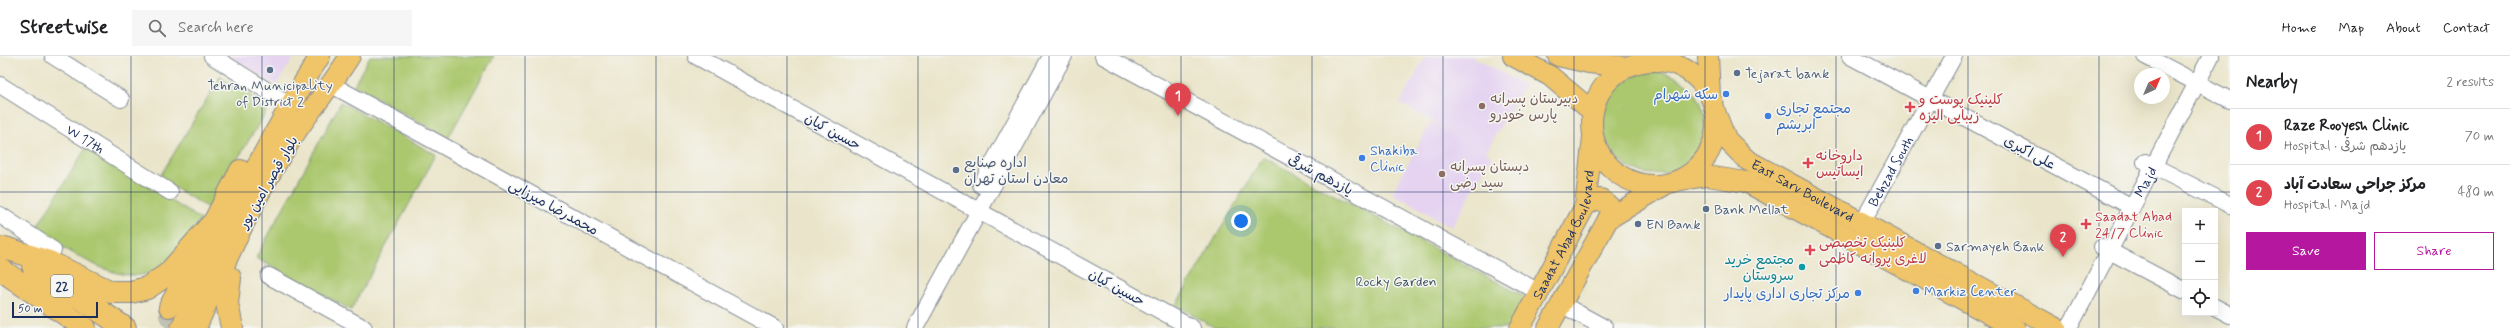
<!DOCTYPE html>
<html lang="en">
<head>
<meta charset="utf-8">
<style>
  :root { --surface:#fff; --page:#f6f6f6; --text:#202124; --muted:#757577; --line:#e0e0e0; --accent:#b5179e }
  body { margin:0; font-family:Mynerve,"Playpen Sans Arabic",sans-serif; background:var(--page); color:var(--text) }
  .controls { position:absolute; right:12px; bottom:12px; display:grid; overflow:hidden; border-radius:0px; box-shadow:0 4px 16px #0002 }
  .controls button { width:36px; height:36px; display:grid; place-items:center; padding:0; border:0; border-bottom:1px solid var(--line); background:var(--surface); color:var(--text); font:20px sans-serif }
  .compass { position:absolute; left:2134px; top:12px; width:36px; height:36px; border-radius:50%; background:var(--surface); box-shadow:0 4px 16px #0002; rotate:44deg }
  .scale { position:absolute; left:12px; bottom:10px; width:86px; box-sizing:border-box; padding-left:4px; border:2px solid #1b2f5e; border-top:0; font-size:11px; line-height:14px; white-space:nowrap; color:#1b2f5e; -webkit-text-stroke:3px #f6f6f2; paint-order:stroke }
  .you { position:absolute; left:1241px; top:165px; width:14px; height:14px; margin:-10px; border:3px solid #fff; border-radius:50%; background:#1a73e8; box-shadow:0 0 0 6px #1a73e833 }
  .badge { display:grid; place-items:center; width:26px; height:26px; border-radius:50%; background:var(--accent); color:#fff; font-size:13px; font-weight:700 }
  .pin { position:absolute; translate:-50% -33px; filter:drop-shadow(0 1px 2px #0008) }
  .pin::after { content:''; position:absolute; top:21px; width:14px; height:12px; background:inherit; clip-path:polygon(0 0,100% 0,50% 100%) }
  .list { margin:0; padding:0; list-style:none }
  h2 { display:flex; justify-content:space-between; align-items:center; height:52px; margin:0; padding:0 16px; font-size:17px }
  h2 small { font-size:13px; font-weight:400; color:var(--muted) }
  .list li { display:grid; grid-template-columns:26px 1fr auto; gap:12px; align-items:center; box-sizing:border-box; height:56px; padding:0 16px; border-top:1px solid var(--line) }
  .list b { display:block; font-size:15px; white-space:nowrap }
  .list p { margin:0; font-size:13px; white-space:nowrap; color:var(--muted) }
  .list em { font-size:13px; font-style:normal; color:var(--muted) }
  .actions { display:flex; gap:8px; padding:12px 16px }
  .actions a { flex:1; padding:9px 0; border:1px solid var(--accent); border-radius:0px; text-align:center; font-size:14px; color:var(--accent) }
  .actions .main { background:var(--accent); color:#fff }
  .icon { flex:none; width:22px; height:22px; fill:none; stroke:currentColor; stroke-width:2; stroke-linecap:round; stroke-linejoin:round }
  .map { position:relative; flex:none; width:2230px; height:272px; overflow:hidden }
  header { display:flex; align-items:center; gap:24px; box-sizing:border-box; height:56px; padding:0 20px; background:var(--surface); border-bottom:1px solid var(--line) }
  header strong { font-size:19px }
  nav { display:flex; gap:22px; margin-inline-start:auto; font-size:14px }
  .search { width:280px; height:36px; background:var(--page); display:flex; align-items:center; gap:10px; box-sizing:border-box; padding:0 14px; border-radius:0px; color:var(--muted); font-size:15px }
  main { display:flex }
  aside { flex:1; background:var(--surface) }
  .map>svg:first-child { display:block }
</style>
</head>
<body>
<header>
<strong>Streetwise</strong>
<div class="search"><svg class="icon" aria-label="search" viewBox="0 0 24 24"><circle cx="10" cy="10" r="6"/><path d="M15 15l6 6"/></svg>Search here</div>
<nav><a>Home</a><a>Map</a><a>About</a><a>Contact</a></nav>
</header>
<main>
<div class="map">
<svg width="2230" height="272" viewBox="0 0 2230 272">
  <rect width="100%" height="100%" fill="#f6f6f2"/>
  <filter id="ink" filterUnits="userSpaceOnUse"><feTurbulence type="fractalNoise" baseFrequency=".025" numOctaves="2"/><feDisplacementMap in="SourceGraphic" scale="8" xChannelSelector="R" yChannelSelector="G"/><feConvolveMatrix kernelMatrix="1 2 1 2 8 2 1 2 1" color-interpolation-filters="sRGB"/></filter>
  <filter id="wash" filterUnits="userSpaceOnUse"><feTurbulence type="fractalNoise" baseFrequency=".012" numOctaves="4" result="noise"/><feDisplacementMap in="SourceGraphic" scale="16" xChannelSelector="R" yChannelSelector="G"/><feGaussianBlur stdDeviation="0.9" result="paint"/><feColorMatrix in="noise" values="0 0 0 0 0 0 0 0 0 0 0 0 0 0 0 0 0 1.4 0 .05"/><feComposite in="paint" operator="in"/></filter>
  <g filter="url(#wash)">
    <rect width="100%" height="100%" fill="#eae5ca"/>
    <path fill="#e5d3f1" d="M 230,0 L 295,0 L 276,29 Z
      M 1426,0 L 1471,0 L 1524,29 L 1486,96 L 1492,100 L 1452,171 L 1392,137 L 1431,66 L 1461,82 L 1400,47 Z"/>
    <path fill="#abc86e" stroke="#637c66" d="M 370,0 L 494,0 L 448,82 L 354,29 Z
      M1603 67a51 51 0 1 1 102 0a51 51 0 1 1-102 0Z
      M 220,21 L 269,51 L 208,152 L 159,122 Z
      M 341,46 L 436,99 L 351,254 L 256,202 Z
      M 86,92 L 202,164 C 189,180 172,205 154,215 C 119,233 65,191 35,174 Z
      M 1263,101 L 1525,241 L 1509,272 L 1215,272 L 1176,249 Z"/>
  </g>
  <g filter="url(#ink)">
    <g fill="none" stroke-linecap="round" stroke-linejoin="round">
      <path stroke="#c1c1b4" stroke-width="20" stroke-dasharray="20 10" stroke-linecap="butt" d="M 169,251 L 169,260 L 179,272
        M 208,272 L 209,271"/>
      <defs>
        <g id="minor">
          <path d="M 53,0 L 121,43"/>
          <path d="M 212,0 L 290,49"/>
          <path d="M 696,0 L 1192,272"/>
          <path d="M 1103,0 L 1539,236"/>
          <path d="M 1850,0 L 2132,151"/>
          <path d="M 2145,0 L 2230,44"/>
          <path id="s1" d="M 0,29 L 170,136"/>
          <path d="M 332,29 L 775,272"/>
          <path d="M 2145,106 L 2230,149"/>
          <path d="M 981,129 L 1051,0"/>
          <path d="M 0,159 L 53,194"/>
          <path id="s2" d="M 1862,167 L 1954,0"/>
          <path d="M 2102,191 L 2185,235"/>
          <path d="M 269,220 L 364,272"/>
          <path d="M 1561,248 L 1605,272"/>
          <path d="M 2215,251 L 2230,259"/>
          <path d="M 915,272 L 1064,0"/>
          <path id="s3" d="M 2069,272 L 2211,0"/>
        </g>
        <g id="major">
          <path d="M 1513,0 L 1550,20 L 1593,56"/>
          <path d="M 1558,0 L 1589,7 L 1627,11"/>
          <path d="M 1708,0 L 1710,40"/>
          <circle cx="1654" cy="67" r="62"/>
          <path id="s4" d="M 1716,58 L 1726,83 L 1747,104 L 2056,272"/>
          <path d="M 1682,124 L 1707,120 L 1746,126 L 2015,272"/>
          <path d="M 1608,163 L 1663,130"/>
          <path d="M 169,251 L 240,114"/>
          <path d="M 181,272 C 220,178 266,86 320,0"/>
          <path d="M 196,272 C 225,207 253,142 292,82 C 310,54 332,29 350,0"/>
          <path id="s5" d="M 1520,272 L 1585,150 L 1593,81"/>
          <path d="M 1548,272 L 1611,158 L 1611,152 L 1601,143 L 1596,143 L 1585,150"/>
        </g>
        <path id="highway" d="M 5,192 L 49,206 L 111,236 L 131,236 L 147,232 L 168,218 L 210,170
          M 33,210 L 125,272
          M 0,213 L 85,272
          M 230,222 L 227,247 L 232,272"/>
      </defs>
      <use href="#minor" stroke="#828a94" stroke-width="18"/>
      <use href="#major" stroke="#828a94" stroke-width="22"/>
      <use href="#highway" stroke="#828a94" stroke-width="24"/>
      <use href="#minor" stroke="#fff" stroke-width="16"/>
      <use href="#major" stroke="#f0c469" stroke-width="20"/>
      <use href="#highway" stroke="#f0c469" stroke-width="22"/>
    </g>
  </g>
  <path fill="none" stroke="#1b2f5e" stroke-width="1" stroke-opacity="0.55" d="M 131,0 L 131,272M 262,0 L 262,272M 394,0 L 394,272M 525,0 L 525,272M 656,0 L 656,272M 787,0 L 787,272M 918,0 L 918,272M 1049,0 L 1049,272M 1181,0 L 1181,272M 1312,0 L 1312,272M 1443,0 L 1443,272M 1574,0 L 1574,272M 1705,0 L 1705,272M 1836,0 L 1836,272M 1968,0 L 1968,272M 2099,0 L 2099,272M 0,136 L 2230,136"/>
  <g fill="#5c6f8a" stroke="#f6f6f2" stroke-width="1.5">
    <circle cx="270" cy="14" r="4"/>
    <circle cx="1737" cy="17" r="4"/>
    <circle cx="956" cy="114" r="4"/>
    <circle cx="1706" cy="153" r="4"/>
    <circle cx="1638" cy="168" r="4"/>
    <circle cx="1938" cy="190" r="4"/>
  </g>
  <g fill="#3f7fe0" stroke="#f6f6f2" stroke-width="1.5">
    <circle cx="1726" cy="38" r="4"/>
    <circle cx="1768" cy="60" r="4"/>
    <circle cx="1362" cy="102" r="4"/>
    <circle cx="1916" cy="235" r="4"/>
    <circle cx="1858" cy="237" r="4"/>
  </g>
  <g fill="#8d6e63" stroke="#f6f6f2" stroke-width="1.5">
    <circle cx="1482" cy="50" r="4"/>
    <circle cx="1442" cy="118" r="4"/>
  </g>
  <g fill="#e0444e" stroke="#f6f6f2" stroke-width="1.5">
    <path d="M1908 45h4v4h4v4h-4v4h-4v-4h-4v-4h4z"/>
    <path d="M1806 101h4v4h4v4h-4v4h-4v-4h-4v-4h4z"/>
    <path d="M2084 162h4v4h4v4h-4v4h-4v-4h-4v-4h4z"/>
    <path d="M1808 188h4v4h4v4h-4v4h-4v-4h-4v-4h4z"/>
  </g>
  <circle fill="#0f9aa8" stroke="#f6f6f2" stroke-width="1.5" cx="1802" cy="211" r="4"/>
  <g text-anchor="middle" stroke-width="3" stroke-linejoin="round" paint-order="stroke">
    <rect fill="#f6f6f2" stroke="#5d6b8a" stroke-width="1" x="51" y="219" width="22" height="22" rx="3"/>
    <g font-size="13" font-weight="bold" fill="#1b2f5e">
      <text x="62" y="235">22</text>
    </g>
    <g font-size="14" fill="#4e5e75" stroke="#f6f6f2" text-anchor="start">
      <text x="1745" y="22">Tejarat bank</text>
      <text x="270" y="34" text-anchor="middle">Tehran Municipality<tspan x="270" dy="16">of District 2</tspan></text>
      <text x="964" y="111">اداره صنایع<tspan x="964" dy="16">معادن استان تهران</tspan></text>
      <text x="1714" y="158">Bank Mellat</text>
      <text x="1646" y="173">EN Bank</text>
      <text x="1946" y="195">Sarmayeh Bank</text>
    </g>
    <g font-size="14" fill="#366cbe" stroke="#f6f6f2" text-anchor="start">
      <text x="1718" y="43" text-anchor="end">سکه شهرام</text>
      <text x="1776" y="57">مجتمع تجاری<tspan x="1776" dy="16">ابریشم</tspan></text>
      <text x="1370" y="99">Shakiba<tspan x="1370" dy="16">Clinic</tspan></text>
      <text x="1924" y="240">Markiz Center</text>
      <text x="1850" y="242" text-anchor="end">مرکز تجاری اداری پایدار</text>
    </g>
    <g font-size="14" fill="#785e54" stroke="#f6f6f2" text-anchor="start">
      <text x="1490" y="47">دبیرستان پسرانه<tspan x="1490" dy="16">پارس خودرو</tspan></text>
      <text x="1450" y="115">دبستان پسرانه<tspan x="1450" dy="16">سید رضی</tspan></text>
    </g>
    <g font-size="14" fill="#be3a42" stroke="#f6f6f2" text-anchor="start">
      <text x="1919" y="48">کلینیک پوست و<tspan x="1919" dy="16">زیبایی الیزه</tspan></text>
      <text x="1816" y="104">داروخانه<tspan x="1816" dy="16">ایساتیس</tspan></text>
      <text x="2095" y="165">Saadat Abad<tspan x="2095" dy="16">24/7 Clinic</tspan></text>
      <text x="1819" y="191">کلینیک تخصصی<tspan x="1819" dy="16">لاغری پروانه کاظمی</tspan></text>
    </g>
    <g font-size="14" fill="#1b2f5e" stroke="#f6f6f2">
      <text transform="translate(833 75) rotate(29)" y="5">حسین کیان</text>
      <text dy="5" stroke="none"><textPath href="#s1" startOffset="101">W 17th</textPath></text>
      <text transform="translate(2030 96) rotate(28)" y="5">علی اکبری</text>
      <text dy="5" stroke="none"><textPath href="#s2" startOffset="59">Behzad South</textPath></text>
      <text transform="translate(1321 118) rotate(28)" y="5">یازدهم شرقی</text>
      <text dy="5" stroke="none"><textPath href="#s3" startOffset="165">Majd</textPath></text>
      <text transform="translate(268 126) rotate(-60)" y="5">بلوار قیصر امین پور</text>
      <text dy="5" stroke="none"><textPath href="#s4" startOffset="120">East Sarv Boulevard</textPath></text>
      <text transform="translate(554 151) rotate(29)" y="5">محمدرضا میرزایی</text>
      <text dy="5" stroke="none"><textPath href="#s5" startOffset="104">Saadat Abad Boulevard</textPath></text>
      <text transform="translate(1117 231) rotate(29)" y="5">حسین کیان</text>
    </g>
    <g font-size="14" fill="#0d838f" stroke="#f6f6f2" text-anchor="end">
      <text x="1794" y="208">مجتمع خرید<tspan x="1794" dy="16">سروستان</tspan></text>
    </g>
    <g font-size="14" fill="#3f5562" stroke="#f6f6f2">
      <text x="1396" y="230">Rocky Garden</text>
    </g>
  </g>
</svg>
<div class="controls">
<button>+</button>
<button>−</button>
<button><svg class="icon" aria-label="locate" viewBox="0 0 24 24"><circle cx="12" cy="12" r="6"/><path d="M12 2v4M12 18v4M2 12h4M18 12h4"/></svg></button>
</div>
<svg class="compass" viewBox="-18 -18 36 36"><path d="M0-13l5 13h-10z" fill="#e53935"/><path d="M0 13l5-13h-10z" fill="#757577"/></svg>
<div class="scale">50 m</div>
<div class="you"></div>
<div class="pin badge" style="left:1178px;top:60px;background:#e0444e">1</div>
<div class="pin badge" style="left:2063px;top:201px;background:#e0444e">2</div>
</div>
<aside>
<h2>Nearby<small>2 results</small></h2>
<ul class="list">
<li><span class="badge" style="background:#e0444e">1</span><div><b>Raze Rooyesh Clinic</b><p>Hospital · یازدهم شرقی</p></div><em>70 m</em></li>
<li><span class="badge" style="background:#e0444e">2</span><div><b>مرکز جراحی سعادت آباد</b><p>Hospital · Majd</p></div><em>480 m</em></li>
</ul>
<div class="actions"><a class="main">Save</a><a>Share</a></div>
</aside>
</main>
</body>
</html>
